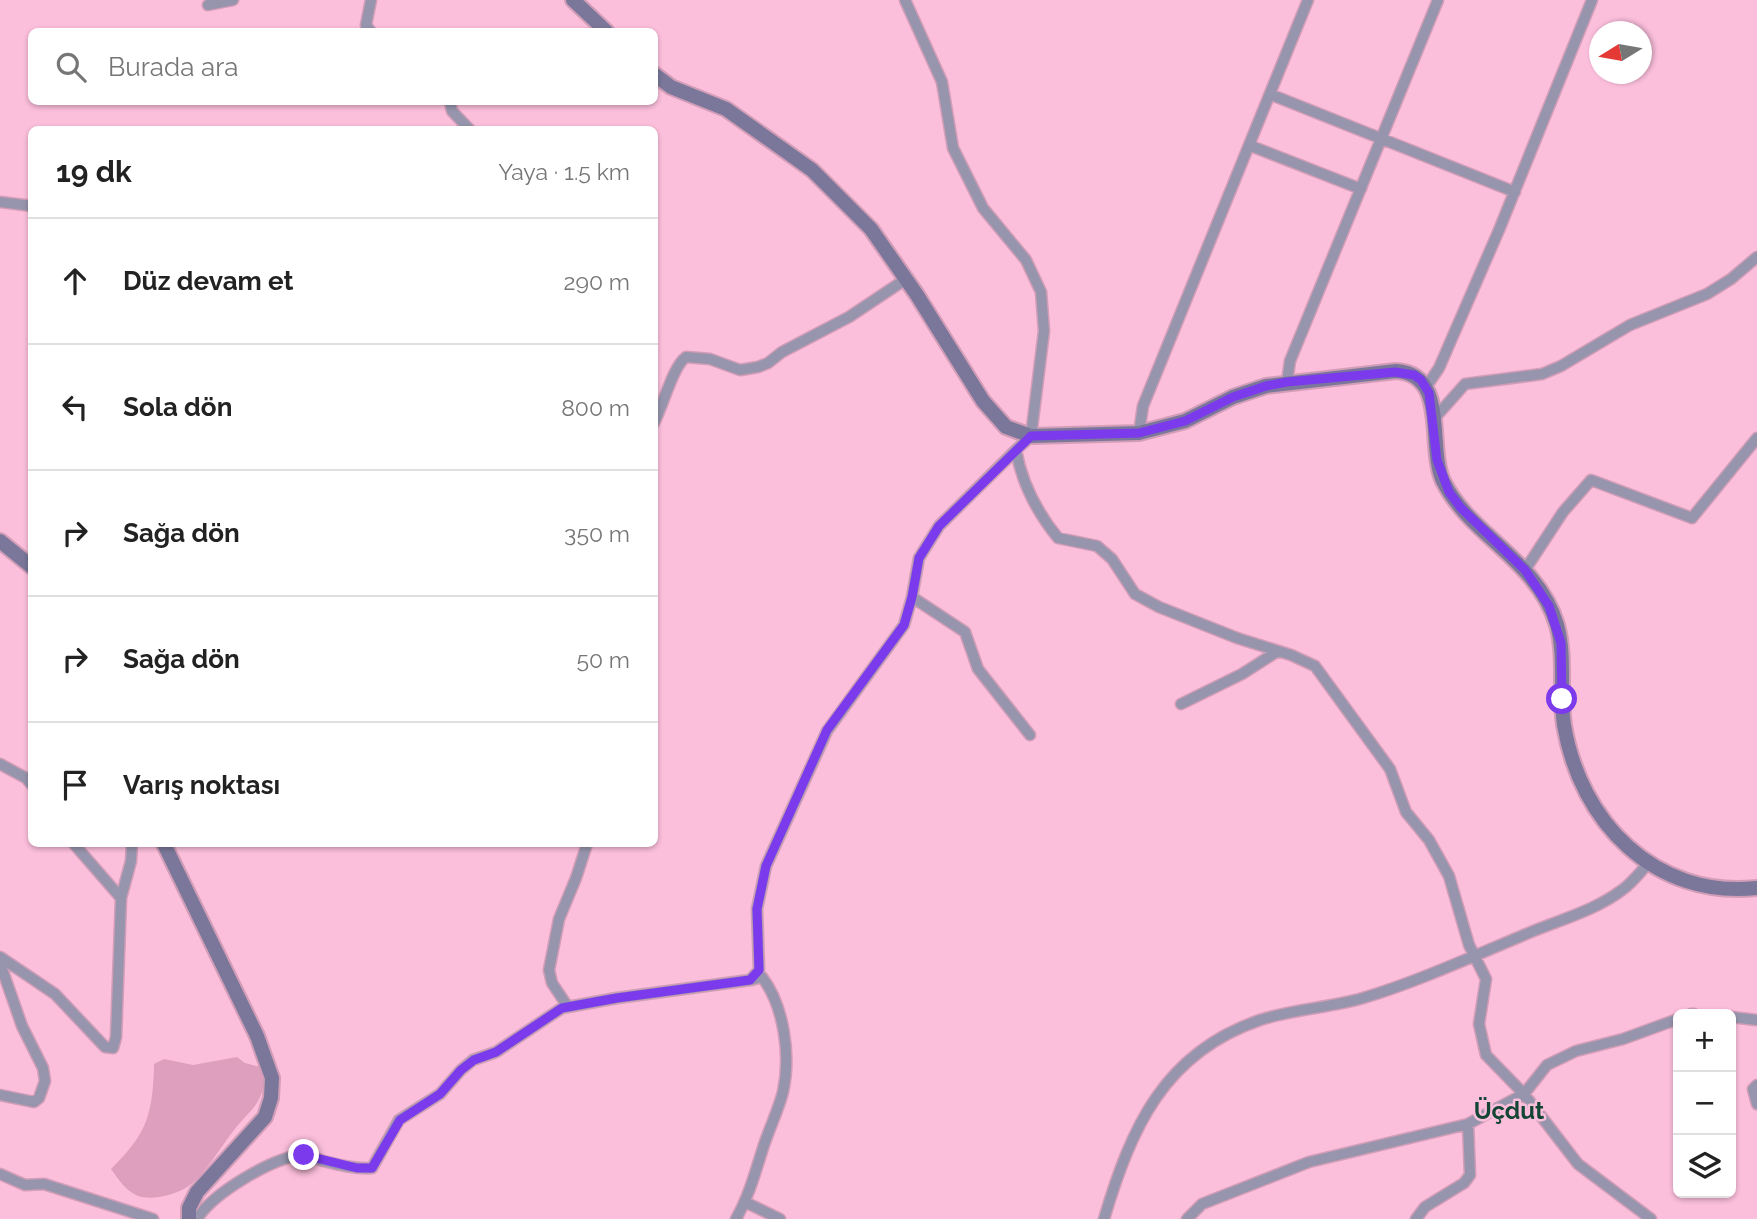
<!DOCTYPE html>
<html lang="tr">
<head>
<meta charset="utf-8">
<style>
  :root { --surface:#fff; --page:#f2f2f2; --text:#222; --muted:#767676; --line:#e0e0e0 }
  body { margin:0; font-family:Raleway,sans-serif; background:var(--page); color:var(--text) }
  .controls { position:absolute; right:21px; bottom:21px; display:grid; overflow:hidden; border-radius:10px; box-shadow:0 2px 5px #0004 }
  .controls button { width:63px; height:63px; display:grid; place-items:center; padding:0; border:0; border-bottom:2px solid var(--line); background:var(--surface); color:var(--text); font:35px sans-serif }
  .compass { position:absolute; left:1589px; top:21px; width:63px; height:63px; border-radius:50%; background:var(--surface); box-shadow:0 2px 5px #0004; rotate:259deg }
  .stop { position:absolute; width:21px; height:21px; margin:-16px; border:5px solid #7c3aed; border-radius:50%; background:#fff }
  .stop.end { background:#7c3aed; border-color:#fff; box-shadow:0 2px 7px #0008 }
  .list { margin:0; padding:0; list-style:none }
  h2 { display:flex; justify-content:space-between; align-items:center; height:91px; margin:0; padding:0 28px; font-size:30px }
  h2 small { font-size:23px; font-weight:400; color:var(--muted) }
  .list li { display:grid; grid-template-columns:46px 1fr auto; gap:21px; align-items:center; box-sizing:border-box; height:126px; padding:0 28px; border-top:2px solid var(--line) }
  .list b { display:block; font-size:26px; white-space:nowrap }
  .list em { font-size:23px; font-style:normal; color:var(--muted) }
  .icon { flex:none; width:38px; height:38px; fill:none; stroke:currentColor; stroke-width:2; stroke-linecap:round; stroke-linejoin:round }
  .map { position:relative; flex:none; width:1757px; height:1219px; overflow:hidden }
  .search { position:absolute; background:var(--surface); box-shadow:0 2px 5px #0004; left:28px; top:28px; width:630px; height:77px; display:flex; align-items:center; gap:18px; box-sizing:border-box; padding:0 24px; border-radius:10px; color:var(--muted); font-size:26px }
  .panel { position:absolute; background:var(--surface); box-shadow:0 2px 5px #0004; left:28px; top:126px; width:630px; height:721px; border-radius:10px }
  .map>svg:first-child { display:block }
</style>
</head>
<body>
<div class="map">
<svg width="1757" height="1219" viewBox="0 0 1757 1219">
  <rect width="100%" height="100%" fill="#fbbedb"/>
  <path fill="#de9fbe" d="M 237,1057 L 245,1063 L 264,1068 C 265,1107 252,1105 231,1134 C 219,1150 206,1172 190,1185 C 179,1194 152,1201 138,1196 C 126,1191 118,1179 111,1169 C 147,1134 153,1114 154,1064 L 164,1059 L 193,1065 Z"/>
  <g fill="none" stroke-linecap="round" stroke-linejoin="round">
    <defs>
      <path id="street" d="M 905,0 L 942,82 L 953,148 L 983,208 L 1026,260 L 1041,292 L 1044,331 L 1031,436 L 1016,450 C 1022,484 1036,511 1058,538 L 1097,546 L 1112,559 L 1135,594 L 1159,607 L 1237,638 L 1291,655 L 1315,666 L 1390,769 L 1406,812 L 1429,840 L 1449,876 L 1469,945 L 1486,979 L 1479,1024 L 1486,1055 L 1524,1094 L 1578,1164 L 1651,1219
        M 208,5 L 233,0
        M 371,32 L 366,25 L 371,0
        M 1272,95 L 1515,192
        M 450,102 L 452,111 L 470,130
        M 1251,146 L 1361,189
        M 0,202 L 32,206
        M 1287,382 L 1290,361 L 1438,0
        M 1426,387 L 1439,368 L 1499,230 L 1592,0
        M 1433,420 L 1465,384 L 1542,374 L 1561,366 L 1630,325 L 1707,294 L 1731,279 L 1757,257
        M 654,423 C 663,406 673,366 686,357 L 710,359 L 740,370 L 758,367 L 768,363 L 782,352 L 849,317 L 906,279
        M 1139,433 L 1143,406 L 1308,0
        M 1525,570 L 1563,512 L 1591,480 L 1692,518 L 1757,438
        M 912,597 L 965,632 L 978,669 L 1030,735
        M 1181,704 L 1242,674 L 1278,651
        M 0,764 L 26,778 L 32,785
        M 74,844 L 121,898
        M 0,957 L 55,994 L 105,1047 L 113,1048 L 116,1037 L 121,898 L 131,861 L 132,844
        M 0,963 L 22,1026 L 43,1068 L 45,1081 L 39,1098 L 34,1102 L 0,1095
        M 568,1007 L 552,983 L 549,970 L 559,919 L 576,878 L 587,844
        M 1691,1014 L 1694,1014
        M 1731,1017 L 1757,1020
        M 1757,1085 L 1753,1089 L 1757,1104
        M 0,1174 L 25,1185 L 44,1184 L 153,1219
        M 745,1202 L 780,1219
        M 197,1219 C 213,1193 272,1158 302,1155 C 309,1155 317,1159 323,1161 C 339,1165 355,1169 372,1168 L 399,1120 L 440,1094 L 461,1070 L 473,1060 L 496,1052 L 562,1008 L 617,998 L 750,980 L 759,970 L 757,909 L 766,866 L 827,731 L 904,625 L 912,597 L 919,558 L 939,526 L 1016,450
        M 736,1219 C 749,1196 755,1173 763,1148 C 769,1129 778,1111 783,1092 C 791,1055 784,1006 762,977 L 751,980
        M 1104,1219 C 1131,1129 1163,1053 1260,1020 C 1293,1009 1329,1008 1363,998 C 1417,982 1478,954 1531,932 C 1560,920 1596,910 1622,890 C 1632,883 1639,873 1648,864
        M 1187,1219 L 1202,1204 L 1309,1162 L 1468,1124 L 1524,1094 L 1547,1065 L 1576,1051 L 1623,1039 L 1678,1019
        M 1416,1219 L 1425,1207 L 1464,1183 L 1470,1175 L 1468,1124"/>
      <path id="secondary" d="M 573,0 L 607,32
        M 654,74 L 671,87 L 726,109 L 812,170 L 871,229 L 917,295 L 983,401 L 1006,427 L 1031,436 L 1139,433 L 1185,421 L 1233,397 L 1266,386 L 1396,371 C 1449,374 1427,446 1443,481 C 1470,536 1537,559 1557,625 C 1566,657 1559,692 1564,725 C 1580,822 1655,899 1757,888
        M 0,541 L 32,567
        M 164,844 L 257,1036 L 272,1078 L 271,1098 L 265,1117 L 197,1192 L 189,1208 L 189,1219"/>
    </defs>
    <use href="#street" stroke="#d29db7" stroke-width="13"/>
    <use href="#secondary" stroke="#d29db7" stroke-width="18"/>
    <use href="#street" stroke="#9795ad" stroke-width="10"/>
    <use href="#secondary" stroke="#7a779a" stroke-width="14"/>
  </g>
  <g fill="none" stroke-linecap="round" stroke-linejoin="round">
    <path stroke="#7c3aed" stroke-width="9" d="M 304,1155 L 357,1168 L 372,1168 L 400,1120 L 440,1094 L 461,1070 L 474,1060 L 496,1052 L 562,1008 L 617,998 L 750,980 L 759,970 L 757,909 L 766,866 L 827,730 L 904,625 L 912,597 L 919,558 L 939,526 L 1031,436 L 1139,433 L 1185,421 L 1233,397 L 1266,386 L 1287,382 L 1395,372 L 1414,375 L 1421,380 L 1429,393 L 1437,460 L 1449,492 L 1461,508 L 1525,570 L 1549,606 L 1561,643 L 1562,699"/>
  </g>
  <g text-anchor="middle" stroke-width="5" stroke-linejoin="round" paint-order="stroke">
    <g font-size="24" font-weight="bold" fill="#134535" stroke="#fbbedb">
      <text x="1509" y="1119">Üçdut</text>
    </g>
  </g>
</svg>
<div class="controls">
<button>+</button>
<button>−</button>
<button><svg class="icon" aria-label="layers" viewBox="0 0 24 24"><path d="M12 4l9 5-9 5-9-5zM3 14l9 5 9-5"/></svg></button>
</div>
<svg class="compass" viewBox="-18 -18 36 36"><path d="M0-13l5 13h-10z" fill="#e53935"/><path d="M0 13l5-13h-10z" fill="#767676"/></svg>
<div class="stop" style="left:1562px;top:699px"></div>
<div class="stop end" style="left:304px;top:1155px"></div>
<div class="search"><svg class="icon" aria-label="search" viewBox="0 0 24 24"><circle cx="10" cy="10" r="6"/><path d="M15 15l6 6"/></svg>Burada ara</div>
<section class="panel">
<h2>19 dk<small>Yaya · 1.5 km</small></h2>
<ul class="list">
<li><svg class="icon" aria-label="ahead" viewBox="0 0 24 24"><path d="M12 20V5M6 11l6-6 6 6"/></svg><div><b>Düz devam et</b></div><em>290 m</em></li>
<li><svg class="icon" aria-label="left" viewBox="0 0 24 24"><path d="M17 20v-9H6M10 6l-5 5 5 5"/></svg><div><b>Sola dön</b></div><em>800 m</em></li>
<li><svg class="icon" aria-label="right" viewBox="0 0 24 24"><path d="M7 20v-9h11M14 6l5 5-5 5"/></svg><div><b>Sağa dön</b></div><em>350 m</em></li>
<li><svg class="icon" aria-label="right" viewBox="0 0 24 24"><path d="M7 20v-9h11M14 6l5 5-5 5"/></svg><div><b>Sağa dön</b></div><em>50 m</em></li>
<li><svg class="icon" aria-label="arrive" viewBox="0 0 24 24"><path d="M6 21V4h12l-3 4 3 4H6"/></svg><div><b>Varış noktası</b></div></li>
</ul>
</section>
</div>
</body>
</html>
